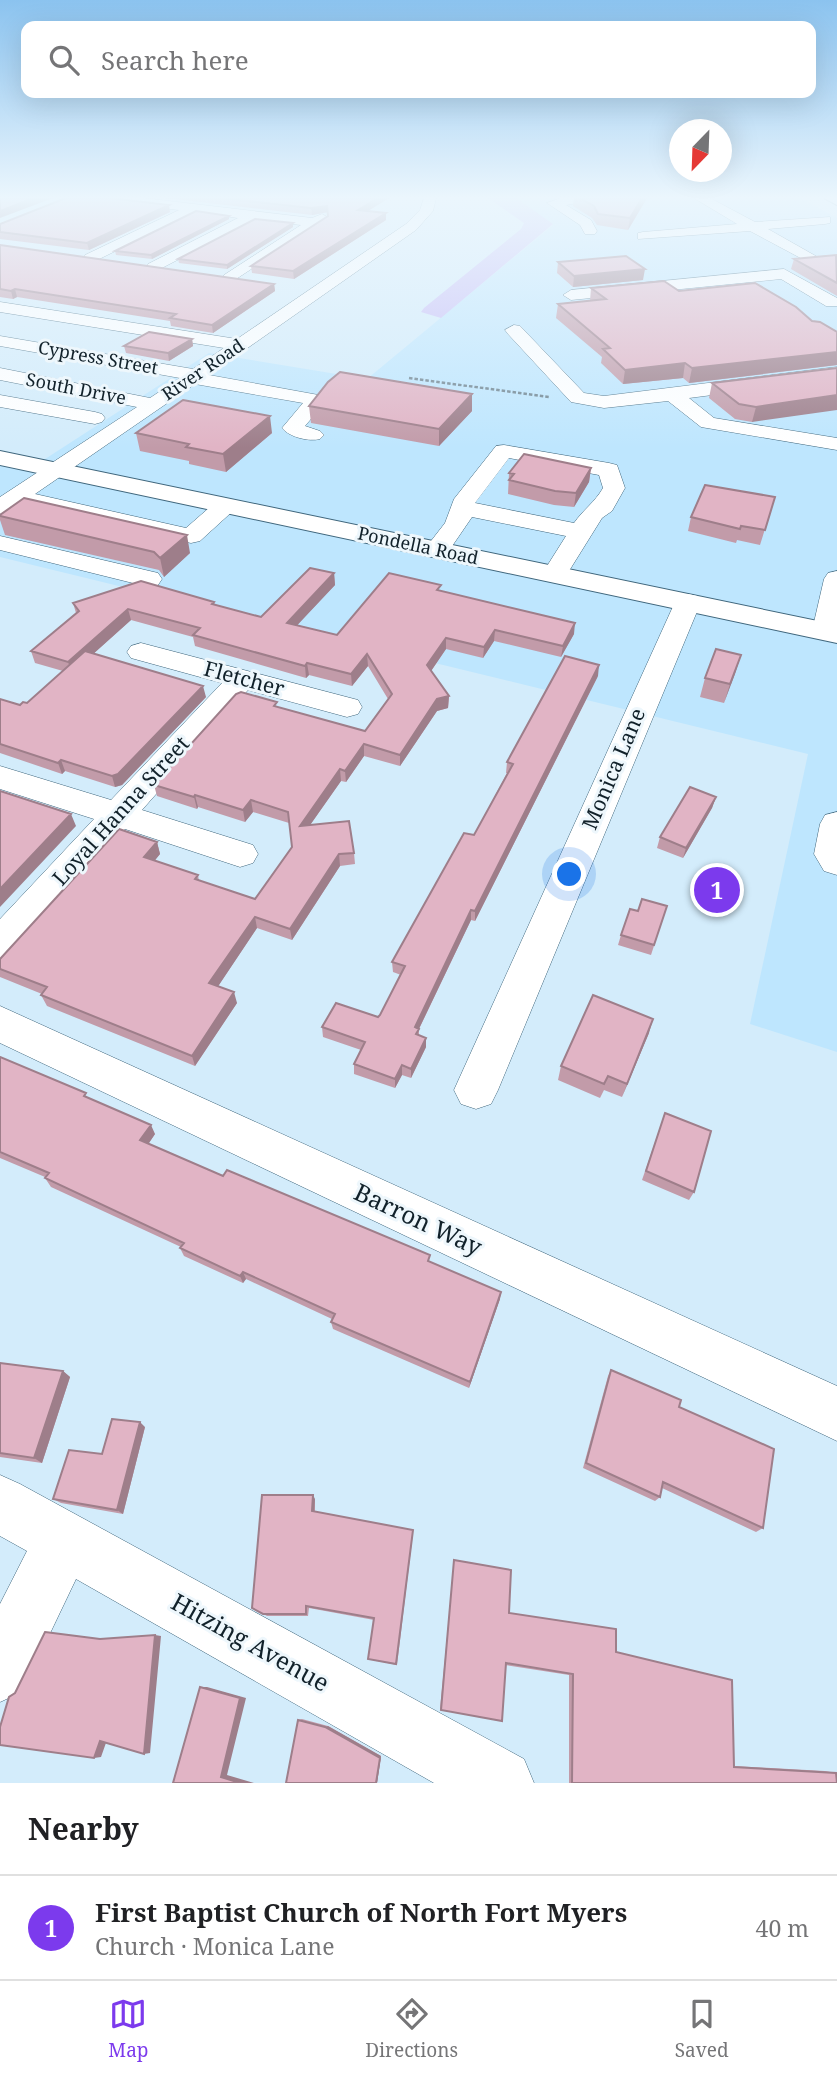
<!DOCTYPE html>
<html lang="en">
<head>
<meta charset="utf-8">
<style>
  :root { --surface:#fff; --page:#f6f6f6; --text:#202124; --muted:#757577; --line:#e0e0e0; --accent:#7c3aed }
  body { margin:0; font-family:"Noto Serif",serif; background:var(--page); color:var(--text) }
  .compass { position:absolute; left:669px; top:119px; width:63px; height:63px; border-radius:50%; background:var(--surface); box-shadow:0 7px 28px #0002; rotate:203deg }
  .you { position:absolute; left:570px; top:875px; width:24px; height:24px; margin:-18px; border:5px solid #fff; border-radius:50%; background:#1a73e8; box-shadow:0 0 0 10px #1a73e833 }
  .badge { display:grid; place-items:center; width:46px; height:46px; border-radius:50%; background:var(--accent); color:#fff; font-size:23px; font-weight:700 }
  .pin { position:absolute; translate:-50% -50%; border:4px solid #fff; box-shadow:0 2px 7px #0006 }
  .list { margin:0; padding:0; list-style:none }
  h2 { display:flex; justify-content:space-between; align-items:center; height:91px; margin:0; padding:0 28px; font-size:30px }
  h2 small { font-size:23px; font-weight:400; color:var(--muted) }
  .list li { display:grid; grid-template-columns:46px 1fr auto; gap:21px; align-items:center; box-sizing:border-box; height:105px; padding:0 28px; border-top:2px solid var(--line) }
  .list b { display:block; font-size:26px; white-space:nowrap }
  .list p { margin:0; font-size:23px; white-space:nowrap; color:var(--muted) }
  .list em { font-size:23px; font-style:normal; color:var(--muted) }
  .icon { flex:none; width:38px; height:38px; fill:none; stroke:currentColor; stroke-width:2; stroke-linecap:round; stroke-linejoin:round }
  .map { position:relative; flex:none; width:837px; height:1783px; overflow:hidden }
  .search { position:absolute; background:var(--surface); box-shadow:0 7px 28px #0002; left:21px; right:21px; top:21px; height:77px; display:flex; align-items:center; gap:18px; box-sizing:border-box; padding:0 24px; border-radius:14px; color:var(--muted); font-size:26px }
  .sheet { height:196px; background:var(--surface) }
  nav { display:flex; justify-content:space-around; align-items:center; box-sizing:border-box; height:98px; border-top:2px solid var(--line); background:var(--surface); font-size:19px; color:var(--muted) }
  nav a { display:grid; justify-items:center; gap:4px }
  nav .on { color:var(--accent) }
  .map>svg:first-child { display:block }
</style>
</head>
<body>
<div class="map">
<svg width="837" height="1783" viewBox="0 0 837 1783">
  <rect width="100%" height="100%" fill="#d3ecfb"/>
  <path fill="#bee6fe" d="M 516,198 L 800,198 L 837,218 L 837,627 L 42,461 L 209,353 L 367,379 L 553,225 Z
    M 0,463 L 837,640 L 837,1052 L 750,1024 L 808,754 L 0,557 Z"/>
  <path fill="#c8bdf7" d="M 488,198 L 516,198 L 553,224 L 441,318 L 421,312 L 424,308 L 521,229 L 524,223 Z"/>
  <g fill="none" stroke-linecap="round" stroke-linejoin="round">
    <defs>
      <path id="minor" d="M 106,198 L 143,198 L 312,218 L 322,214 L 329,218 L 230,283 L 224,281 L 222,278 L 224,275 L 301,225 L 255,220 L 158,270 L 148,270 L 145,267 L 148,264 L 238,218 L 196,212 L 95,261 L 85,261 L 82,258 L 85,255 L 179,210 L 112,202 Z
        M 424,198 L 436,198 L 433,211 L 416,230 L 209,375 L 324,396 L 327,400 L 305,426 L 320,431 L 324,435 L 320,439 C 309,442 289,437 282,428 L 303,403 L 195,384 L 35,494 L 186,528 L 218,500 L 234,500 L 238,505 L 234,510 L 200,541 L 191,543 L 19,505 L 0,514 L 0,497 L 137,407 L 0,380 L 0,368 L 150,398 L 180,378 L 0,346 L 0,336 L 193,369 L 224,348 L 0,312 L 0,302 L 237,339 L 406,224 L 420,210 Z
        M 561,198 L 589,198 L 588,201 L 566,205 L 591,220 L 597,231 L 595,234 L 585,234 L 580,225 L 547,203 Z
        M 694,198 L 710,198 L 755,222 L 830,217 L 830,223 L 825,224 L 768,229 L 821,259 L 813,264 L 808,262 L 750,231 L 638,239 L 638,233 L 643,232 L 737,224 Z
        M 784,269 L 837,298 L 837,306 L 826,306 L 781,279 L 571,300 L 563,295 L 571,290 Z
        M 514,325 L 520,326 L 584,393 L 604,396 L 837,367 L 837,379 L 689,398 L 714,418 L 837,438 L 837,450 L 701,427 L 668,401 L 604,408 L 571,402 L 508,334 L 505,330 Z
        M 0,395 L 95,412 L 102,414 L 105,418 L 102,422 L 95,424 L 0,407 Z
        M 504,445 L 609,463 L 617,465 L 625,488 L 612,511 L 602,518 L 564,579 L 555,582 L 546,579 L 542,574 L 566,536 L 472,517 L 446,555 L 437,558 L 428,555 L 424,550 L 445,523 L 454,499 L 496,446 ZM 509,458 L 599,475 L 603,488 C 595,502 583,510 574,523 L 475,503 Z
        M 0,536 L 158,573 L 162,579 L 158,585 L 149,587 L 0,550 Z
        M 837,571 L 837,635 L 826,639 L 816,637 L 812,631 L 824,579 L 828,573 Z
        M 688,594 L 697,596 L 701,602 L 498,1090 L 491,1104 L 476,1109 L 461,1104 L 454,1090 L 675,602 L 679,596 Z
        M 141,643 L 358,700 L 362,707 L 358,714 L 347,717 L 248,690 L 142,810 L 253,845 L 258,854 L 253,863 L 240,867 L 125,829 L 14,955 L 0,959 L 0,919 L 94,819 L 0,789 L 0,766 L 111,800 L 222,683 L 131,658 L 127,652 L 131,646 Z
        M 837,812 L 837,875 L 824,871 L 814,854 L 820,824 L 825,815 Z
        M 0,1006 L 837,1386 L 837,1441 L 0,1043 Z
        M 0,1475 L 20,1484 L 524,1759 L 534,1783 L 434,1783 L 76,1579 L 22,1692 L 0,1702 L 0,1604 L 27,1551 L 0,1536 Z"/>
      <path id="major" d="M 824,198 L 837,198 L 837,205 Z
        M 0,451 L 837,625 L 837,643 L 0,465 Z"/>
    </defs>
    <use href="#minor" stroke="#40677d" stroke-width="1"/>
    <use href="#major" stroke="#40677d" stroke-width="2"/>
    <path stroke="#6f8490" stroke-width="2.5" stroke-dasharray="3.5 2" stroke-linecap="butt" d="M 409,378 L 549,397"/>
    <use href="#minor" fill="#fff" fill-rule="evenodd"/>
    <use href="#major" fill="#fff" fill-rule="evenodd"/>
  </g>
  <path fill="#c29ba9" d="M 165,198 L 389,198 L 368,211 L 386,213 L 386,220 L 294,279 L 252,273 L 251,266 L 328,216 L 328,212 L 312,215 Z
    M 574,198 L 647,198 L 628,230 L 597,225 L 592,218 L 573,206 Z
    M 170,212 L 89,250 L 0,239 L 0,224 Z
    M 229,216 L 229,219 L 152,259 L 116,255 L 115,251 Z
    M 293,227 L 227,269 L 179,263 L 178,259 Z
    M 0,245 L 274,284 L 275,291 L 213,333 L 171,326 L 170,321 L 17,297 L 13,299 L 0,297 Z
    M 837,255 L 837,296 L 791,269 L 794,259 Z
    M 558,262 L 643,280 L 573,287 L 557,273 Z
    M 591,288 L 679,291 L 812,321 L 837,332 L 837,365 L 689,383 L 683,378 L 623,384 L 601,363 L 602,357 L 556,318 L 558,304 L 590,301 Z
    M 192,339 L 193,346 L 169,361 L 126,353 L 124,346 Z
    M 837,368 L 752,422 L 735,419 L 709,398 L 712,383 Z
    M 309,406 L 472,411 L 439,446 L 311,423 Z
    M 136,433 L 272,433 L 226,472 L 189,464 L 189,461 L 140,451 Z
    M 591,468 L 589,482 L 574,507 L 554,505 L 508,494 L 509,473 Z
    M 775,497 L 760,545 L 737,540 L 736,543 L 688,531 L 691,517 Z
    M 0,515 L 190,553 L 164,577 L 159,570 L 5,535 L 0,520 Z
    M 334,573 L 335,585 L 297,625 L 337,635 L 440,591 L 574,634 L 561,657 L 494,641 L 483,658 L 446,649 L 431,671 L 449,696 L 448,708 L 437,711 L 400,766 L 364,756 L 346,782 L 341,781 L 310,825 L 354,853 L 355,864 L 340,866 L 292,940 L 257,928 L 218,986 L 237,1003 L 195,1066 L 47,1006 L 41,995 L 42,994 L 0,977 L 0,959 L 157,842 L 160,854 L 154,861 L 198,875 L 199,881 L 255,899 L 292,847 L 289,823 L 253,812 L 245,822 L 198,807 L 197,809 L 157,796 L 154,785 L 278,707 L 365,731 L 388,699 L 368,666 L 352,686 L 309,675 L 306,678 L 195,646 L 193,637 L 131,620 L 93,654 L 206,697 L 122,785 L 115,787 L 65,771 L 62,774 L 0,753 L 0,699 L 20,705 L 27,703 L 63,671 L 35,663 L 31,651 L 76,613 L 73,603 L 214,602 L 215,605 L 261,617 Z
    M 741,655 L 724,703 L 700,697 L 705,678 Z
    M 598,676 L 475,921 L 471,920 L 419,1029 L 419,1035 L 426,1047 L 411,1078 L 402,1075 L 395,1088 L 354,1074 L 354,1064 L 361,1050 L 323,1037 L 322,1027 L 378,1017 L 380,1015 L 401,975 L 393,972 L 392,962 L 474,835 L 507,773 L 506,773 L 507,762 Z
    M 716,797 L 712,808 L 683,858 L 657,848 L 660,837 Z
    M 667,906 L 651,955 L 618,945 L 621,935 L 638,911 Z
    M 649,1033 L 622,1097 L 604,1090 L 600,1098 L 558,1080 L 561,1066 Z
    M 0,1057 L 88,1098 L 155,1134 L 148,1144 L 430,1262 L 500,1299 L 469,1388 L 333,1329 L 331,1322 L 332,1319 L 246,1279 L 243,1283 L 184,1256 L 180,1248 L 181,1247 L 51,1187 L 45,1178 L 45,1177 L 0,1158 Z
    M 665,1113 L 694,1192 L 689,1200 L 642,1180 Z
    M 0,1363 L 63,1371 L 70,1377 L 42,1463 L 0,1457 Z
    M 611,1370 L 679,1407 L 763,1528 L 756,1532 L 662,1488 L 660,1497 L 655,1501 L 583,1468 L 608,1376 Z
    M 145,1427 L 123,1514 L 61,1503 L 53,1499 L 102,1454 Z
    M 315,1499 L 315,1512 L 413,1533 L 397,1665 L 368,1659 L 374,1620 L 309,1608 L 308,1616 L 267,1616 L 252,1608 Z
    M 454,1564 L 509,1613 L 616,1652 L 734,1766 L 825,1771 L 836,1773 L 837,1783 L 569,1783 L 569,1675 L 505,1665 L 502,1721 L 440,1709 Z
    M 302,1719 L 328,1726 L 381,1756 L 377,1783 L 286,1783 L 298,1720 Z"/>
  <path fill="#9e7e8a" d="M 34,198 L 53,198 L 0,218 L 0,211 Z
    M 378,198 L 389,198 L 358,217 L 358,210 Z
    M 642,198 L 647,198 L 628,230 L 630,218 Z
    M 169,205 L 170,212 L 89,250 L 87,243 Z
    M 327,206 L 328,212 L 312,215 L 311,208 Z
    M 386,213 L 386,220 L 294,279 L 293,271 Z
    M 229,216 L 229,219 L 152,259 L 151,255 Z
    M 293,223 L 293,227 L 227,269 L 227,265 Z
    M 645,269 L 643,280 L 573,287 L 574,276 Z
    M 274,284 L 275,291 L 213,333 L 212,325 Z
    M 15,289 L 17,297 L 13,299 L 11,291 Z
    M 192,339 L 193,346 L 169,361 L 168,353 Z
    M 837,352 L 837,365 L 689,383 L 692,368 Z
    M 685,363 L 683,378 L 623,384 L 625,370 Z
    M 472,394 L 472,411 L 439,446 L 439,429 Z
    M 837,395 L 837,410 L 752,422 L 756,407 Z
    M 270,416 L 272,433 L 226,472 L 223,454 Z
    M 591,468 L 589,482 L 574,507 L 576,493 Z
    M 187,535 L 190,553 L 164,577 L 160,558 Z
    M 334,573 L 335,585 L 289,634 L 287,623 Z
    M 128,609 L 131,620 L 72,673 L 68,662 Z
    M 575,623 L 574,634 L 561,657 L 563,646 Z
    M 495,630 L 494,641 L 483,658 L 484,647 Z
    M 446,638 L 446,649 L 427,677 L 427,665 Z
    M 367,654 L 368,666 L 352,686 L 351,674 Z
    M 741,655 L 735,674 L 724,703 L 730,684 Z
    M 307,663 L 309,675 L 306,678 L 305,666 Z
    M 599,665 L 598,676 L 475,921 L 475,911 Z
    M 203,686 L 206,697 L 122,785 L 115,787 L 112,776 Z
    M 449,696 L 448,708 L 437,711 L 400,766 L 400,755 L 437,699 Z
    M 364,744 L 364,756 L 346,782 L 345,771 Z
    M 61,760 L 65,771 L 62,774 L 58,763 Z
    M 340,769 L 341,781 L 301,838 L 300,826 Z
    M 195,795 L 198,807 L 197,809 L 194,797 Z
    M 716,797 L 712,808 L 683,858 L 686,848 Z
    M 251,800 L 253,812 L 245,822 L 243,810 Z
    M 71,814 L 76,826 L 0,907 L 0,889 Z
    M 157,842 L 160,854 L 148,869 L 144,857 Z
    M 339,854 L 340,866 L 292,940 L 290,929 Z
    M 471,910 L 471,920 L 415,1037 L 415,1027 Z
    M 255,917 L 257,928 L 213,994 L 209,983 Z
    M 234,992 L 237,1003 L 195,1066 L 192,1056 Z
    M 653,1019 L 649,1033 L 622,1097 L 627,1084 Z
    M 426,1038 L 426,1047 L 411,1078 L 411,1069 Z
    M 402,1065 L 402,1075 L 395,1088 L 395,1079 Z
    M 151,1125 L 155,1134 L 145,1149 L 140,1140 Z
    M 243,1272 L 246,1279 L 243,1283 L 240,1276 Z
    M 501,1292 L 500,1299 L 469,1388 L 470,1382 Z
    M 63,1371 L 70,1377 L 42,1463 L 34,1458 Z
    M 140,1422 L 145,1427 L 123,1514 L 117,1510 Z
    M 313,1495 L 315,1499 L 314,1515 L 312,1511 Z
    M 155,1635 L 161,1636 L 150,1753 L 144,1754 Z
    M 200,1687 L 207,1687 L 246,1698 L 227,1775 L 254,1783 L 240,1783 L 221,1777 Z
    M 328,1726 L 381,1756 L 377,1783 L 325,1727 Z
    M 107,1740 L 101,1757 L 94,1758 L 100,1741 Z"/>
  <path fill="#e1b4c5" stroke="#9e7e8a" stroke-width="2" d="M 0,198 L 34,198 L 0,211 Z
    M 66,198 L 110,198 L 169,205 L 87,243 L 0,232 L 0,224 Z
    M 220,198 L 378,198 L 358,210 L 386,213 L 293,271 L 251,266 L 328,216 L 327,206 L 311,208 Z
    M 580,198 L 642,198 L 630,218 L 598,214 L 594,206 Z
    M 196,211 L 229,216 L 151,255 L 115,251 Z
    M 255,219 L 293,223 L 227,265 L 178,259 Z
    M 0,245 L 274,284 L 212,325 L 170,318 L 176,314 L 15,289 L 11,291 L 0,289 Z
    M 836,255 L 837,283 L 794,259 Z
    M 626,256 L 645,269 L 574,276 L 558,262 Z
    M 664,281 L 679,291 L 755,283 L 796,307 L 812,321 L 820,322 L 837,332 L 837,352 L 692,368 L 685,363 L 625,370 L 603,349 L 610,348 L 558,304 L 606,299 L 591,288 Z
    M 149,332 L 192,339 L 168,353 L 124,346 Z
    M 837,368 L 837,395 L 756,407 L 739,404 L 712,383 Z
    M 340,372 L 472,394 L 439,429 L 309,406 L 328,382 Z
    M 183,400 L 270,416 L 223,454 L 186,447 L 189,444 L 136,433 Z
    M 524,454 L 591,468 L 576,493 L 555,491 L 509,480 L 514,474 L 509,473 Z
    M 705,485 L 775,497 L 765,530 L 741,526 L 740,529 L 691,517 Z
    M 24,498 L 187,535 L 160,558 L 154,552 L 0,516 L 0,515 Z
    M 310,568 L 334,573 L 287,623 L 337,635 L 389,573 L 441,585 L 437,590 L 575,623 L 563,646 L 495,630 L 484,647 L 446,638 L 427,665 L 449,696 L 437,699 L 400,755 L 364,744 L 345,771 L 340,769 L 300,826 L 349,821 L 354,853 L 339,854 L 290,929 L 255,917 L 209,983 L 234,992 L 192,1056 L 41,995 L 47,987 L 0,969 L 0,959 L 119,829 L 157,842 L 144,857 L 198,875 L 195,879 L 255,899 L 292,847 L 288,812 L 251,800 L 243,810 L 195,795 L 194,797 L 154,785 L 236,694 L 241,692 L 277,702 L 274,706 L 365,731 L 392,694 L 367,654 L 351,674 L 307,663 L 305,666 L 193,635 L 200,628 L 128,609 L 68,662 L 31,651 L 79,611 L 73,603 L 141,581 L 214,602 L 212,604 L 261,617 Z
    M 716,649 L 741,655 L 730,684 L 705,678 Z
    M 85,651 L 203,686 L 118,774 L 112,776 L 61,760 L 58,763 L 0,744 L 0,699 L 20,705 L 23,702 L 27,703 Z
    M 565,656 L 599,665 L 475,911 L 471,910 L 415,1027 L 419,1029 L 416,1034 L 426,1038 L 411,1069 L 402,1065 L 395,1079 L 354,1064 L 365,1042 L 322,1027 L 336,1003 L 378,1017 L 380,1015 L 405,966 L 392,962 L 464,833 L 474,835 L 513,764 L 507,762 Z
    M 690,787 L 716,797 L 686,848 L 660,837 Z
    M 0,791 L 71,814 L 0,889 Z
    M 642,899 L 667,906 L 654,945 L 621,935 L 630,909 L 638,911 Z
    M 593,995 L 653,1019 L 627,1084 L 608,1076 L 604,1084 L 561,1066 Z
    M 0,1057 L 86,1093 L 84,1096 L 151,1125 L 140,1140 L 223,1176 L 227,1170 L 430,1255 L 428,1261 L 501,1292 L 470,1382 L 331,1322 L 335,1314 L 243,1272 L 240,1276 L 180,1248 L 184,1243 L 45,1178 L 49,1173 L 0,1152 Z
    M 665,1113 L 711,1131 L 694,1192 L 646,1171 Z
    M 0,1363 L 63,1371 L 34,1458 L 0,1453 Z
    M 611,1370 L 681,1400 L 679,1407 L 774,1449 L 763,1528 L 663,1482 L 660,1497 L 586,1463 Z
    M 112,1419 L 140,1422 L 117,1510 L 53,1499 L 69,1450 L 102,1454 Z
    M 262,1495 L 313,1495 L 312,1511 L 413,1530 L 396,1664 L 368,1659 L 374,1618 L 306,1606 L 306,1614 L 263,1614 L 252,1608 Z
    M 454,1560 L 511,1570 L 509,1613 L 616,1629 L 616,1652 L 732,1680 L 734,1767 L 836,1773 L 837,1783 L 572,1783 L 573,1674 L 506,1663 L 502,1721 L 441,1710 Z
    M 45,1632 L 100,1639 L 155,1635 L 144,1754 L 100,1741 L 94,1758 L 0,1745 L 0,1727 L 9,1697 L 15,1693 Z
    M 200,1687 L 240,1698 L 221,1777 L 240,1783 L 173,1783 Z
    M 298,1720 L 325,1727 L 380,1758 L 376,1783 L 286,1783 Z"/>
  <linearGradient id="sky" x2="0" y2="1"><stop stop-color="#8bc3ef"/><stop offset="0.44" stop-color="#ebf6fd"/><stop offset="1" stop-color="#ebf6fd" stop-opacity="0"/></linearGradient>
  <rect width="837" height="448" fill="url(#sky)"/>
  <g text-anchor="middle" stroke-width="6" stroke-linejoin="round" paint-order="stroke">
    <g font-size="18" fill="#11212a" stroke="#eef7fc">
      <text transform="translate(98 358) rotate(10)" y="6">Cypress Street</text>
      <text transform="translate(203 370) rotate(-34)" y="6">River Road</text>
      <text transform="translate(76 389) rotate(11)" y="6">South Drive</text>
      <text transform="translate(418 546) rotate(12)" y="6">Pondella Road</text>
    </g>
    <g font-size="21" fill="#11212a" stroke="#eef7fc">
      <text transform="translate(244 679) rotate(15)" y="7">Fletcher</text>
      <text transform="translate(614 769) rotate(-67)" y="7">Monica Lane</text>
      <text transform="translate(121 811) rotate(-48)" y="7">Loyal Hanna Street</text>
    </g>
    <g font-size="24" fill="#11212a" stroke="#eef7fc">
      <text transform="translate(418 1220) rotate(25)" y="8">Barron Way</text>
      <text transform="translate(250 1643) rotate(29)" y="8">Hitzing Avenue</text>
    </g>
  </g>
</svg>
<svg class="compass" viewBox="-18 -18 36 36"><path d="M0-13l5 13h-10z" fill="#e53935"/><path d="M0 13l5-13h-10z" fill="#757577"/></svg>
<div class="you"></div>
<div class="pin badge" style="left:717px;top:890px">1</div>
<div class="search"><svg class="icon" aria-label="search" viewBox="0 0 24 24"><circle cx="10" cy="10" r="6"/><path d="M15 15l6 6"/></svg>Search here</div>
</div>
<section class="sheet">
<h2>Nearby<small></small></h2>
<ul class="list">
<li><span class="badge">1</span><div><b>First Baptist Church of North Fort Myers</b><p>Church · Monica Lane</p></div><em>40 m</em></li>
</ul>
</section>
<nav>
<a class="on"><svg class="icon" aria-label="map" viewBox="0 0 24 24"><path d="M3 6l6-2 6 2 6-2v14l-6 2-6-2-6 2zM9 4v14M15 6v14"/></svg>Map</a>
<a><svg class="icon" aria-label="directions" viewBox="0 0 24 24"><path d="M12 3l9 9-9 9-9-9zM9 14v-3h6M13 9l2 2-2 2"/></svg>Directions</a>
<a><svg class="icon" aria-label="saved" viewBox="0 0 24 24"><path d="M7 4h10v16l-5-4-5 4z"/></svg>Saved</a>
</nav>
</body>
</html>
